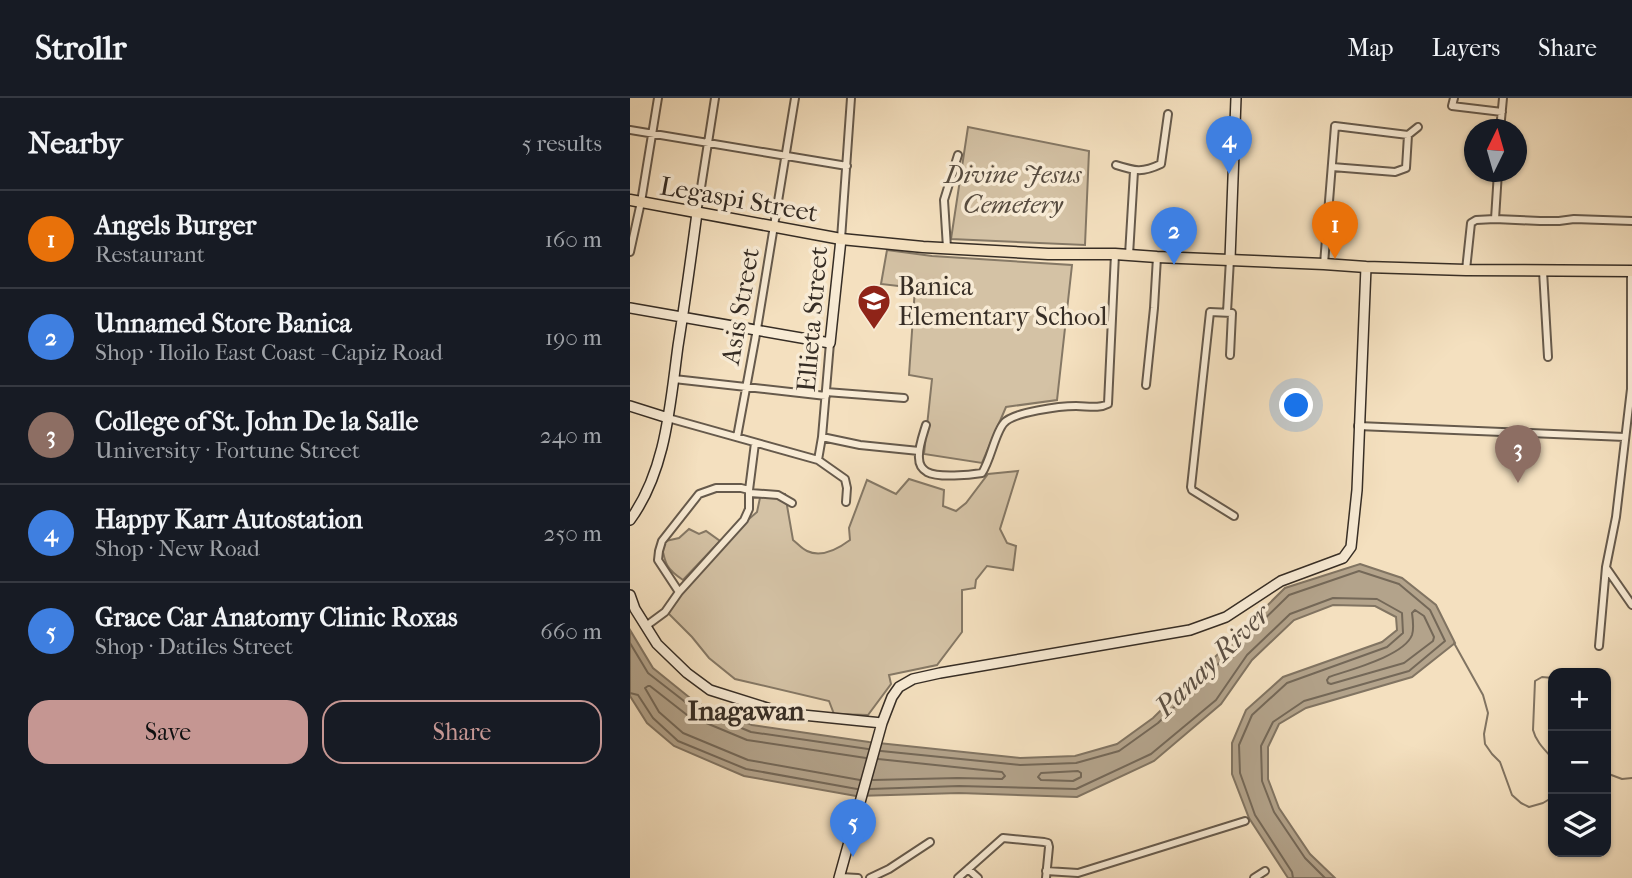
<!DOCTYPE html>
<html lang="en">
<head>
<meta charset="utf-8">
<style>
  :root { --surface:#171b24; --page:#242831; --text:#f1f3f6; --muted:#9ea1a6; --line:#363941; --accent:#c59692 }
  body { margin:0; font-family:"IM FELL French Canon",serif; background:var(--page); color:var(--text) }
  .controls { position:absolute; right:21px; bottom:21px; display:grid; overflow:hidden; border-radius:14px; box-shadow:0 2px 5px #0004 }
  .controls button { width:63px; height:63px; display:grid; place-items:center; padding:0; border:0; border-bottom:2px solid var(--line); background:var(--surface); color:var(--text); font:35px sans-serif }
  .compass { position:absolute; left:834px; top:21px; width:63px; height:63px; border-radius:50%; background:var(--surface); box-shadow:0 2px 5px #0004; rotate:5deg }
  .you { position:absolute; left:667px; top:308px; width:24px; height:24px; margin:-18px; border:5px solid #fff; border-radius:50%; background:#1a73e8; box-shadow:0 0 0 10px #1a73e833 }
  .badge { display:grid; place-items:center; width:46px; height:46px; border-radius:50%; background:var(--accent); color:#fff; font-size:23px; font-weight:700 }
  .pin { position:absolute; translate:-50% -58px; filter:drop-shadow(0 2px 4px #0008) }
  .pin::after { content:''; position:absolute; top:37px; width:24px; height:21px; background:inherit; clip-path:polygon(0 0,100% 0,50% 100%) }
  .list { margin:0; padding:0; list-style:none }
  h2 { display:flex; justify-content:space-between; align-items:center; height:91px; margin:0; padding:0 28px; font-size:30px }
  h2 small { font-size:23px; font-weight:400; color:var(--muted) }
  .list li { display:grid; grid-template-columns:46px 1fr auto; gap:21px; align-items:center; box-sizing:border-box; height:98px; padding:0 28px; border-top:2px solid var(--line) }
  .list b { display:block; font-size:26px; white-space:nowrap }
  .list p { margin:0; font-size:23px; white-space:nowrap; color:var(--muted) }
  .list em { font-size:23px; font-style:normal; color:var(--muted) }
  .actions { display:flex; gap:14px; padding:21px 28px }
  .actions a { flex:1; padding:16px 0; border:2px solid var(--accent); border-radius:21px; text-align:center; font-size:24px; color:var(--accent) }
  .actions .main { background:var(--accent); color:#111 }
  .icon { flex:none; width:38px; height:38px; fill:none; stroke:currentColor; stroke-width:2; stroke-linecap:round; stroke-linejoin:round }
  .map { position:relative; flex:none; width:1002px; height:780px; overflow:hidden }
  header { display:flex; align-items:center; gap:42px; box-sizing:border-box; height:98px; padding:0 35px; background:var(--surface); border-bottom:2px solid var(--line) }
  header strong { font-size:33px }
  nav { display:flex; gap:38px; margin-inline-start:auto; font-size:24px }
  main { display:flex }
  aside { flex:1; background:var(--surface) }
  .map>svg:first-child { display:block }
</style>
</head>
<body>
<header>
<strong>Strollr</strong>
<nav><a>Map</a><a>Layers</a><a>Share</a></nav>
</header>
<main>
<aside>
<h2>Nearby<small>5 results</small></h2>
<ul class="list">
<li><span class="badge" style="background:#e8710a">1</span><div><b>Angels Burger</b><p>Restaurant</p></div><em>160 m</em></li>
<li><span class="badge" style="background:#3f7fe0">2</span><div><b>Unnamed Store Banica</b><p>Shop · Iloilo East Coast - Capiz Road</p></div><em>190 m</em></li>
<li><span class="badge" style="background:#8d6e63">3</span><div><b>College of St. John De la Salle</b><p>University · Fortune Street</p></div><em>240 m</em></li>
<li><span class="badge" style="background:#3f7fe0">4</span><div><b>Happy Karr Autostation</b><p>Shop · New Road</p></div><em>250 m</em></li>
<li><span class="badge" style="background:#3f7fe0">5</span><div><b>Grace Car Anatomy Clinic Roxas</b><p>Shop · Datiles Street</p></div><em>660 m</em></li>
</ul>
<div class="actions"><a class="main">Save</a><a>Share</a></div>
</aside>
<div class="map">
<svg width="1002" height="780" viewBox="0 0 1002 780">
  <rect width="100%" height="100%" fill="#f4e0bf"/>
  <filter id="stains"><feTurbulence type="fractalNoise" baseFrequency=".00286" numOctaves="4"/><feColorMatrix values="0 0 0 0 .2 0 0 0 0 .09 0 0 0 0 .02 0 0 0 .5 -.17"/></filter>
  <radialGradient id="worn" r=".72"><stop offset=".6" stop-color="#630" stop-opacity="0"/><stop offset="1" stop-color="#630" stop-opacity=".3"/></radialGradient>
  <path fill="#d4c2a5" stroke="#857865" stroke-width="2" d="M 338,29 L 459,53 L 455,147 L 321,141 Z
    M 257,152 L 302,158 L 442,167 L 427,302 L 376,309 L 352,365 L 294,356 L 302,281 L 279,277 L 285,190 L 251,186 Z
    M 388,373 L 370,431 L 377,445 L 386,448 L 383,472 L 357,468 L 346,482 L 345,490 L 332,492 L 332,534 L 307,567 L 259,577 L 261,586 L 238,617 L 204,616 L 199,603 L 105,581 L 79,560 L 62,539 L 36,513 L 112,427 L 127,414 L 131,395 L 155,396 L 163,442 C 167,445 172,451 177,453 C 192,460 208,451 220,442 L 219,430 L 237,382 L 266,396 L 279,381 L 314,392 L 313,408 L 326,413 L 336,405 L 358,376 Z
    M 59,431 L 69,436 L 76,433 L 90,443 L 53,482 C 35,470 35,465 31,444 L 49,440 Z"/>
  <path fill="#b3a38b" stroke="#817462" stroke-width="2" d="M 730,466 L 772,480 L 806,507 L 825,545 L 782,579 L 676,610 L 649,626 L 638,649 L 638,681 L 649,710 L 680,756 L 705,780 L 658,780 L 619,720 L 602,676 L 602,645 L 616,612 L 653,579 L 752,544 L 767,532 L 766,519 L 745,508 L 703,507 L 664,522 L 622,562 L 591,606 L 524,663 L 447,699 L 329,695 L 226,698 L 114,678 L 44,648 L 17,625 L 0,598 L 0,532 L 23,570 L 65,604 L 122,627 L 239,644 L 390,660 L 445,658 L 487,646 L 523,620 L 655,490 Z"/>
  <g fill="none" stroke-linecap="round" stroke-linejoin="round">
    <path stroke="#746858" stroke-width="2" d="M 785,512 L 794,518 L 804,539 L 803,543 L 774,565 L 701,586 L 698,585 L 697,582 L 699,579 C 719,572 774,558 782,537 C 784,531 783,522 782,515 Z
      M 0,545 L 18,575 L 63,610 L 121,634 L 238,651
      M 0,595 L 8,597 L 23,620 L 48,643 L 116,671 L 227,691
      M 251,653 L 390,667 L 446,665 L 489,653 L 528,625 L 659,497 L 729,473 L 769,486 L 800,512 L 815,543 L 779,573 L 674,603 L 643,624 L 631,648 L 632,683 L 644,714 L 675,760 L 695,780
      M 448,673 L 451,675 L 451,679 L 443,683 L 411,682 L 408,679 L 411,675 Z
      M 230,682 L 118,662 L 53,635 L 29,614 L 15,590 L 18,588 L 20,588 L 57,617 L 117,642 L 236,660
      M 243,682 L 328,680 L 372,681 L 375,678 L 372,674 L 248,661
      M 240,691 L 329,688 L 446,691 L 521,656 L 586,602 L 617,557 L 660,516 L 703,500 L 747,501 L 772,515 L 773,535 L 757,549 L 657,585 L 622,617 L 609,647 L 610,675 L 625,717 L 662,774 L 663,780"/>
    <path stroke="#817462" stroke-width="2" d="M 824,545 L 853,597 L 858,615 L 854,636 L 855,646 L 862,656 L 870,664 L 882,697 L 891,705 L 899,709 L 913,705 L 923,699
      M 923,580 L 912,579 L 905,583 L 903,632 C 906,644 915,652 923,661
      M 976,675 L 992,681 L 1002,680"/>
    <defs>
      <path id="street" d="M 824,0 L 822,8 L 872,14
        M 0,32 L 217,68
        M 870,32 L 873,0
        M 486,67 C 505,73 512,75 531,66 L 538,16
        M 702,69 L 765,74 L 776,70 L 778,37 L 788,29
        M 67,115 L 85,0
        M 865,121 L 868,74
        M 211,141 L 221,0
        M 317,150 L 314,102 L 328,57
        M 0,154 L 11,104 L 28,0
        M 499,157 L 504,73
        M 694,166 L 705,28 L 778,37
        M 836,172 L 841,125 L 846,122 L 865,121 L 910,123 L 929,123 L 944,121 L 1002,123
        M 913,173 L 918,259
        M 597,214 L 600,161
        M 600,257 L 602,215 L 580,214 L 561,389 L 562,392 L 604,418
        M 44,281 L 196,298
        M 516,287 L 524,210 L 527,159
        M 196,294 L 274,300
        M 38,320 L 188,362 L 215,381 L 217,390 L 216,404
        M 296,327 C 293,337 288,350 289,360 C 289,366 292,371 297,374 C 308,380 340,377 352,375 C 361,361 365,335 374,325 C 383,314 431,308 446,308 C 457,308 469,311 478,306 L 485,156
        M 728,328 L 995,339
        M 107,339 L 127,231 L 165,0
        M 192,339 L 230,347 L 289,353
        M 188,362 L 192,339 L 200,245
        M 119,392 L 125,345
        M 120,395 L 148,397 L 162,405
        M 977,471 L 1002,507
        M 16,528 L 35,514 L 49,494 L 114,422 L 119,411 L 119,392 L 111,390 L 86,390 L 69,396 L 32,443 L 29,453 L 28,462 L 49,494
        M 969,548 L 976,469 L 986,419 L 1001,291 L 1001,173
        M 338,771 L 348,780
        M 416,773 L 448,775 L 615,723
        M 210,779 L 228,780
        M 240,780 L 259,771 L 300,744
        M 328,780 L 373,740 L 414,744 L 418,745 L 419,749 L 416,780
        M 624,780 L 635,773"/>
      <path id="secondary" d="M 600,161 L 606,0
        M 0,210 L 200,245 L 211,141
        M 0,308 L 38,320
        M 0,422 C 36,373 40,307 48,248 C 55,204 61,160 67,115
        M 0,497 L 5,511 L 27,546 L 57,575 L 80,592 L 153,615 L 252,625
        M 209,780 L 252,625 L 262,599 L 269,589 L 283,581 L 310,575 L 560,532 L 596,519 L 651,483 L 713,460 L 721,449 L 727,392 L 736,169"/>
      <path id="primary" d="M 0,102 L 211,141 L 293,149 L 418,156 L 485,156 L 527,159 L 694,166 L 736,169 L 836,172 L 1002,173"/>
    </defs>
    <use href="#street" stroke="#665a4c" stroke-width="10"/>
    <use href="#secondary" stroke="#362d25" stroke-width="12"/>
    <use href="#primary" stroke="#362d25" stroke-width="13"/>
    <use href="#street" stroke="#f8ebd5" stroke-width="6"/>
    <use href="#secondary" stroke="#f8ebd5" stroke-width="9"/>
    <use href="#primary" stroke="#f4e0bf" stroke-width="10"/>
  </g>
  <defs>
    <symbol id="school-pin" viewBox="-11 -11 22 30"><path d="M0 17L-7.5 6A9.5 9.5 0 1 1 7.5 6Z" fill="#8f2418" stroke="#f8ebd5"/><path d="M0-5L7-2L0 1L-7-2ZM-4 1L0 2.5L4 1V4Q0 6-4 4Z" fill="#fff"/></symbol>
  </defs>
  <g fill-rule="evenodd">
    <use href="#school-pin" x="225" y="184" width="38" height="52"/>
  </g>
  <g text-anchor="middle" stroke-width="7" stroke-linejoin="round" paint-order="stroke">
    <g font-size="26" font-style="italic" fill="#564b3f" stroke="#f8ebd5">
      <text x="383" y="85">Divine Jesus<tspan x="383" dy="30">Cemetery</tspan></text>
    </g>
    <g font-size="26" fill="#362d25" stroke="#f8ebd5">
      <text transform="translate(109 101) rotate(10)" y="9">Legaspi Street</text>
      <text transform="translate(110 208) rotate(-80)" y="9">Asis Street</text>
      <text transform="translate(182 221) rotate(-85)" y="9">Ellieta Street</text>
    </g>
    <g font-size="26" fill="#362d25" stroke="#f8ebd5" text-anchor="start">
      <text x="268" y="197">Banica<tspan x="268" dy="30">Elementary School</tspan></text>
    </g>
    <g font-size="28" font-style="italic" fill="#5c5044" stroke="#f8ebd5">
      <text transform="translate(582 562) rotate(-44)" y="10">Panay River</text>
    </g>
    <g font-size="28" font-weight="bold" fill="#362d25" stroke="#f8ebd5">
      <text x="116" y="622">Inagawan</text>
    </g>
  </g>
  <rect width="100%" height="100%" filter="url(#stains)"/>
  <rect width="100%" height="100%" fill="url(#worn)"/>
</svg>
<div class="controls">
<button>+</button>
<button>−</button>
<button><svg class="icon" aria-label="layers" viewBox="0 0 24 24"><path d="M12 4l9 5-9 5-9-5zM3 14l9 5 9-5"/></svg></button>
</div>
<svg class="compass" viewBox="-18 -18 36 36"><path d="M0-13l5 13h-10z" fill="#e53935"/><path d="M0 13l5-13h-10z" fill="#9ea1a6"/></svg>
<div class="you"></div>
<div class="pin badge" style="left:705px;top:161px;background:#e8710a">1</div>
<div class="pin badge" style="left:544px;top:167px;background:#3f7fe0">2</div>
<div class="pin badge" style="left:888px;top:385px;background:#8d6e63">3</div>
<div class="pin badge" style="left:599px;top:76px;background:#3f7fe0">4</div>
<div class="pin badge" style="left:223px;top:759px;background:#3f7fe0">5</div>
</div>
</main>
</body>
</html>
